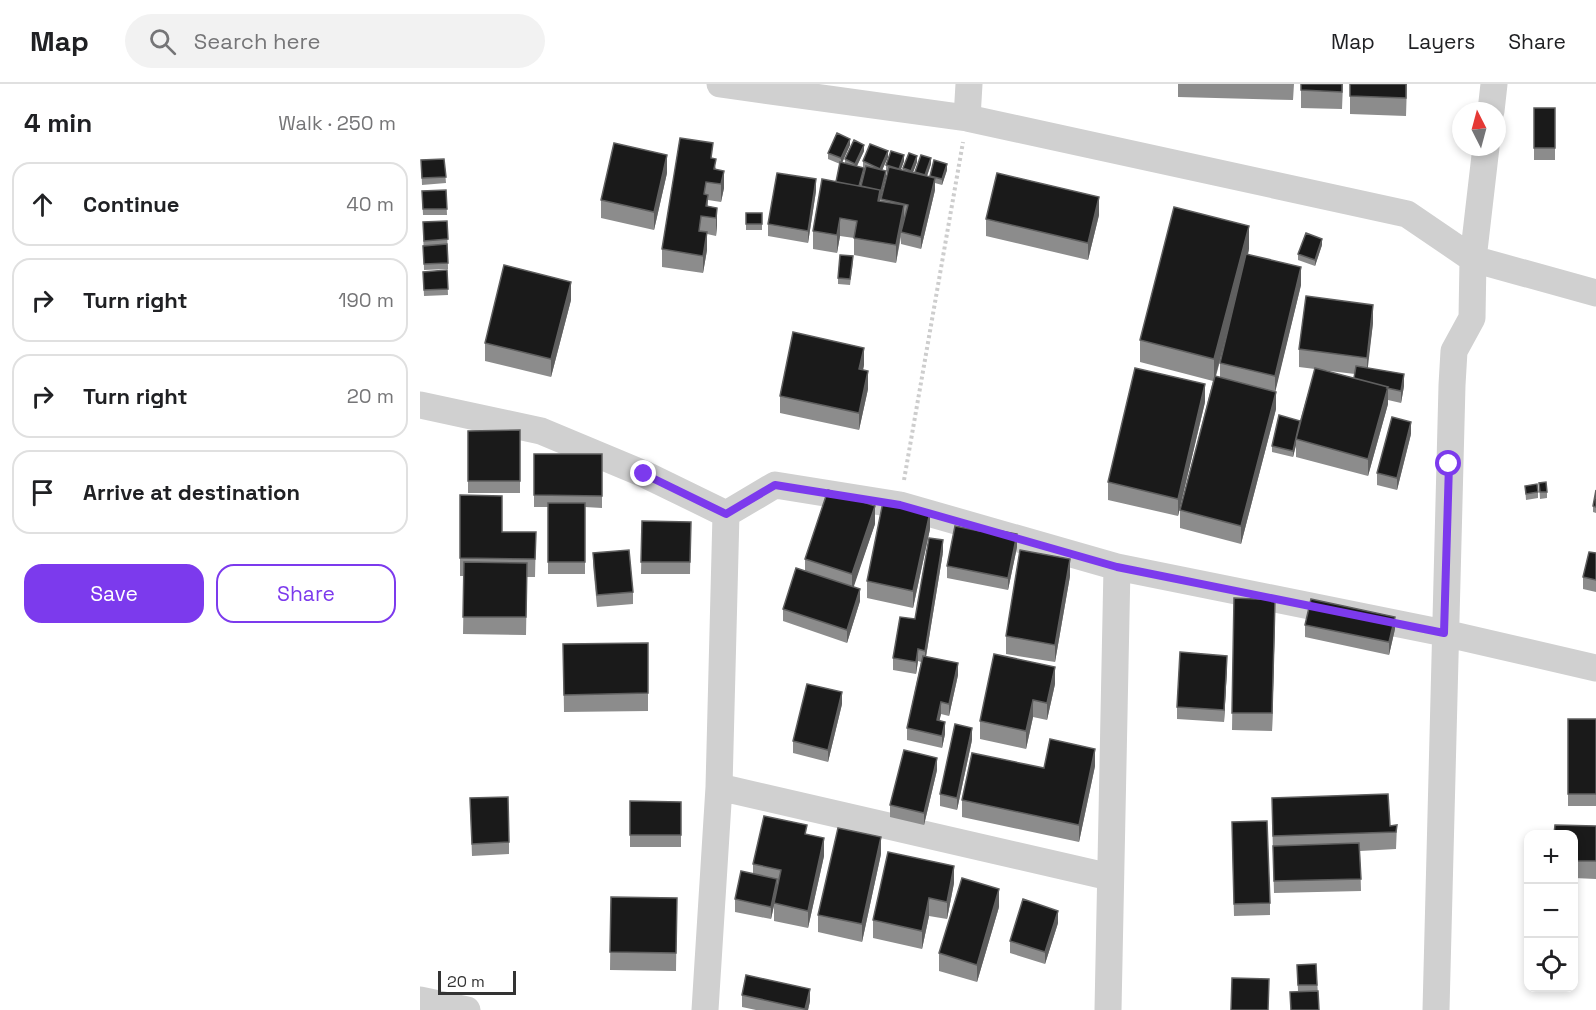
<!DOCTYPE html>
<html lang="en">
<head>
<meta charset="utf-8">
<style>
  :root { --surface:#fff; --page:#f2f2f2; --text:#202124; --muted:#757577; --line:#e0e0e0; --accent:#7c3aed }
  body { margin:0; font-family:"Space Grotesk",sans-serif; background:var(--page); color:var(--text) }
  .controls { position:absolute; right:18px; bottom:18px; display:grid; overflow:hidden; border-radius:12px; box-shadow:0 3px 9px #0003 }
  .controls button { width:54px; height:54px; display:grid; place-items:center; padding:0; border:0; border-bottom:2px solid var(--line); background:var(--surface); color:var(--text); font:30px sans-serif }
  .compass { position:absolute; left:1032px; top:18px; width:54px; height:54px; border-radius:50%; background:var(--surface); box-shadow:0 3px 9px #0003; rotate:354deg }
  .scale { position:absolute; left:18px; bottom:15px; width:78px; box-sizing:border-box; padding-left:6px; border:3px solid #333; border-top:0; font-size:16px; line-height:21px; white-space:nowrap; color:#333; -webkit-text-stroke:4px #fff; paint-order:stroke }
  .stop { position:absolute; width:18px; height:18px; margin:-14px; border:4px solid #7c3aed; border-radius:50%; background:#fff }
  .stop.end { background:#7c3aed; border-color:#fff; box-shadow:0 2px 6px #0008 }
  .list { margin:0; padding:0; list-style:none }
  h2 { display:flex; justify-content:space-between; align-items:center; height:78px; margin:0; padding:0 24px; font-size:26px }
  h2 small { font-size:20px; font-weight:400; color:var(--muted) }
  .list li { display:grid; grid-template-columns:39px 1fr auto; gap:18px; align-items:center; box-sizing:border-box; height:84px; margin:0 12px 12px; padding:0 12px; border:2px solid var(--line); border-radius:18px }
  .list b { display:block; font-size:22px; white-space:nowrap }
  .list em { font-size:20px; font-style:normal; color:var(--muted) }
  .actions { display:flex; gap:12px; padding:18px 24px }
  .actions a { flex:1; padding:14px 0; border:2px solid var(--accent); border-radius:18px; text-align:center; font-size:21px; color:var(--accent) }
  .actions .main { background:var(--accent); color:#fff }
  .icon { flex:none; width:33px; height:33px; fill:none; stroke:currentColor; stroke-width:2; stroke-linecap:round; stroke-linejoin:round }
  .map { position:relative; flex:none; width:1176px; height:926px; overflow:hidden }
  header { display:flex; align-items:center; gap:36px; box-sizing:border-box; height:84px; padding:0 30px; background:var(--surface); border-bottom:2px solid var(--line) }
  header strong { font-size:28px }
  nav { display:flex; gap:33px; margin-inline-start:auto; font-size:21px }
  .search { width:420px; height:54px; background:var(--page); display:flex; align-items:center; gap:15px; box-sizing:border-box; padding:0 21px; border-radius:33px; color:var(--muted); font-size:22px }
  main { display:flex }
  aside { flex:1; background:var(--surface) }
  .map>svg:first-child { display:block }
</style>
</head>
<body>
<header>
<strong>Map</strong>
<div class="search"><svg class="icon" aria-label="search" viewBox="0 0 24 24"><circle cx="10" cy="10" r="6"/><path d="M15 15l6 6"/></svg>Search here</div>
<nav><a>Map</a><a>Layers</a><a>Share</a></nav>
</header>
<main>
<aside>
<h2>4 min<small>Walk · 250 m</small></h2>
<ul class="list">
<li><svg class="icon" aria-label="ahead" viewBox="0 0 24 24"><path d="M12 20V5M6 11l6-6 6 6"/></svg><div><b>Continue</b></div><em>40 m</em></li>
<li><svg class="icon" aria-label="right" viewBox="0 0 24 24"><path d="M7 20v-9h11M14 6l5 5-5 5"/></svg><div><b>Turn right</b></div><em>190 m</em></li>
<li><svg class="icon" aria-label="right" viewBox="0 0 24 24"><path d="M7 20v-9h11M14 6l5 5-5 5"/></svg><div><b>Turn right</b></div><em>20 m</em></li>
<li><svg class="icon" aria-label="arrive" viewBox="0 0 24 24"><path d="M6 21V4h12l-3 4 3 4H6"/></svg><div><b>Arrive at destination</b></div></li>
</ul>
<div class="actions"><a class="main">Save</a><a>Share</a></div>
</aside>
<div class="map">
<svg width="1176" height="926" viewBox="0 0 1176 926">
  <rect width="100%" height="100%" fill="#fff"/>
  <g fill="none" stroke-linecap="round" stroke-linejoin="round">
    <path stroke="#cdcdcd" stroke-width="4" stroke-dasharray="3 3" stroke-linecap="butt" d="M 484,396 L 543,58"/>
    <path stroke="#d0d0d0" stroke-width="27" d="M 300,0 L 547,34 L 987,130 L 1053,175 L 1176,209
      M 1071,27 L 1074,0
      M 547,34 L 549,0
      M 0,321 L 121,347 L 224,390 L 306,430
      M 306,430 L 355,401 L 480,421 L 697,483 L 1024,549 L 1176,584
      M 299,703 L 690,793
      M 0,916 L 47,926
      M 285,926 L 299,703 L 306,430
      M 688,926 L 697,483
      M 1016,926 L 1032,301 L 1034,267 L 1052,234 L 1053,175 L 1066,63"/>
  </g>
  <path fill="#8c8c8c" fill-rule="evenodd" d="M 758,0 L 874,0 L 873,16 L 758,13 Z
    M 881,0 L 923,0 L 922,25 L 881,24 Z
    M 930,0 L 987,0 L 986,32 L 930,30 Z
    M 1114,24 L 1135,24 L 1135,76 L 1114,76 Z
    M 430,61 L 422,79 L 425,80 L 425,75 L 444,67 L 437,82 L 444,90 L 445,84 L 443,83 L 443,77 L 468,73 L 462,86 L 466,87 L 466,81 L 484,77 L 481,85 L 483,86 L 483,84 L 497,78 L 493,88 L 495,89 L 511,80 L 507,92 L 510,92 L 527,86 L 522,101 L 515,99 L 515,106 L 501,165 L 481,160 L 481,153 L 476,179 L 434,171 L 434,154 L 420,152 L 417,169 L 393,165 L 393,147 L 416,98 L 420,80 L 408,75 L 408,69 ZM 466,87 L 468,88 L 461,117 L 460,117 Z
    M 24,75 L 26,99 L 2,101 L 1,76 Z
    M 293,75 L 296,85 L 304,104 L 301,118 L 288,116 L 288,122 L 297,124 L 297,141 L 296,152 L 287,150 L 287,166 L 283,189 L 242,183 L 242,165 Z
    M 247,89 L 234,146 L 181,134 L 181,116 Z
    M 26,106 L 27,131 L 3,131 L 2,107 Z
    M 396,107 L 388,159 L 348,152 L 348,140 Z
    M 326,129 L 342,129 L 342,146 L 326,146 Z
    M 679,131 L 668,176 L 566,152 L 566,135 Z
    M 27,137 L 28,185 L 4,186 L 3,138 Z
    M 902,161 L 895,182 L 878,176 L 878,170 Z
    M 829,165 L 828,171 L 881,201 L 855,307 L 856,325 L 821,460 L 760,444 L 760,426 L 793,297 L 720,278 L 720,256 ZM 806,255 L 800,279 L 800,293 L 796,292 Z
    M 433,178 L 430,201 L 418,200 L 418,194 Z
    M 27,186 L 28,211 L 4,212 L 3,188 Z
    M 151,216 L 131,293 L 65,277 L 65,259 Z
    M 953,239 L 947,284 L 984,302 L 981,319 L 968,316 L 968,320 L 948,392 L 876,373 L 876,361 L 873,373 L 852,368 L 852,362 L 880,337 L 895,285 L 879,283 L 879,265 ZM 901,286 L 935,290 L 934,294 Z
    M 444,281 L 443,286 L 448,305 L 439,346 L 360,329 L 360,312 Z
    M 785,318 L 758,432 L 688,416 L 688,398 Z
    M 100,346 L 100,409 L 48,409 L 48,347 Z
    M 991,350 L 977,406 L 957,401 L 957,389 Z
    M 114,370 L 182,370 L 182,424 L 165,423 L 165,490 L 128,490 L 128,423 L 114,423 Z
    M 1119,399 L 1127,408 L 1127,414 L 1120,415 Z
    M 1105,402 L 1118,408 L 1118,414 L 1106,416 Z
    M 1176,406 L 1176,429 L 1173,428 L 1173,422 Z
    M 40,411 L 82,448 L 116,448 L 115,493 L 107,493 L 106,551 L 43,550 L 44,492 L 40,492 Z
    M 222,437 L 271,438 L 270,490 L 221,490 Z
    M 455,440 L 433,503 L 440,517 L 427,559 L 363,537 L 363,525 L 385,487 L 385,475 Z
    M 510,445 L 493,524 L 447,514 L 447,497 Z
    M 560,447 L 597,463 L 588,506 L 527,494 L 527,482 Z
    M 523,468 L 506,572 L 538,591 L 529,632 L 521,630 L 519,637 L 525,650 L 522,664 L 487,656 L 487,644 L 501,578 L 498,577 L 496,590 L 473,586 L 473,574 L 495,535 Z
    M 173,469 L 213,508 L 213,520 L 177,523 L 173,481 Z
    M 1176,469 L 1176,508 L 1163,505 L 1163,493 Z
    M 650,492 L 635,578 L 586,570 L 586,552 Z
    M 814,514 L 855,533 L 852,647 L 812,646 Z
    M 885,541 L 975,545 L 969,571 L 885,553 Z
    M 228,559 L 228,627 L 144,628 L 143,560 Z
    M 807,584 L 804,638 L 757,635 L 757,623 Z
    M 635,600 L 627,636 L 613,633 L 606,665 L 560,655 L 560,637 Z
    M 422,620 L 408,678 L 373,669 L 373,657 Z
    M 1148,635 L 1176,635 L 1176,722 L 1148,722 Z
    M 552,656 L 537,726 L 520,722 L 520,710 Z
    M 675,682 L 659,758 L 542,733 L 542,716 L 624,684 Z
    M 517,686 L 504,741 L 470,733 L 470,721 Z
    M 50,714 L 89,758 L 89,770 L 52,772 Z
    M 210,717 L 261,718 L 261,763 L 210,763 Z
    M 852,731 L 970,742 L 977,741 L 976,765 L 940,767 L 941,807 L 854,809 Z
    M 1176,742 L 1176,795 L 1154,794 L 1154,750 Z
    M 812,750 L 850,819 L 850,831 L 814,832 Z
    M 387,751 L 404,772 L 388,844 L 354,837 L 354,822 L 351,835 L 315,828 L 315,815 L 333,790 L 333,780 Z
    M 461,770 L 442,858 L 398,848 L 398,831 Z
    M 534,799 L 527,835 L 509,832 L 502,865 L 453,854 L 453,836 Z
    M 191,813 L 257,814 L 256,887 L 190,886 Z
    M 579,823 L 557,898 L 519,887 L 519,869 Z
    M 638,839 L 625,880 L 590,869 L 590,857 Z
    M 896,880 L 899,926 L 896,907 L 878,907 L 877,881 Z
    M 322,911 L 390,917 L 388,926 L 336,926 L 322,923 Z"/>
  <path fill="#5f5f5f" d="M 430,55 L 430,61 L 421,81 L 421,74 Z
    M 444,61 L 444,67 L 435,86 L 435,80 Z
    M 468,67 L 468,73 L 460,91 L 460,85 Z
    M 247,71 L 247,89 L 234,146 L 234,128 Z
    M 484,71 L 484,77 L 479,91 L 479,85 Z
    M 497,72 L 497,78 L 491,94 L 491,87 Z
    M 511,74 L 511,80 L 505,98 L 505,92 Z
    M 527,80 L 527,86 L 522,101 L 522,95 Z
    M 304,87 L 304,104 L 301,118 L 301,100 Z
    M 466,87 L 466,93 L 460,118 L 458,117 L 460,106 Z
    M 515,94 L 515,106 L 501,165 L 501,153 Z
    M 396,95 L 396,107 L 388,159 L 388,147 Z
    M 679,113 L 679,131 L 668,176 L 668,159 Z
    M 484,121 L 484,139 L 481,148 L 476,179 L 476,161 Z
    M 297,124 L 297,141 L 296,152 L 296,134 Z
    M 420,134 L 420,152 L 417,169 L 417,151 Z
    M 829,142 L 829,165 L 794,298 L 794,275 Z
    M 287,148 L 287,166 L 283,189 L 283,172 Z
    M 902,155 L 902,161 L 895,182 L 895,176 Z
    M 881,183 L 881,201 L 855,309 L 855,292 Z
    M 151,198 L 151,216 L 131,293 L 131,275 Z
    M 953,221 L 953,239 L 947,291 L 947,274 Z
    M 444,264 L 444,281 L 439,303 L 439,285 Z
    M 448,287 L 448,305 L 439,346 L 439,329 Z
    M 984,290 L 984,302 L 981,319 L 981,307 Z
    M 785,300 L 785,318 L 758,432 L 758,415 Z
    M 968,303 L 968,320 L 948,392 L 948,375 Z
    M 856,308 L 856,325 L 821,460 L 821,442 Z
    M 880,337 L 876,355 L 876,361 L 873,373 L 873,367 Z
    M 991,338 L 991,350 L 977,406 L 977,394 Z
    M 455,422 L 455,440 L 432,508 L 432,490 Z
    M 510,428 L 510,445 L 493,524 L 493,507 Z
    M 597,450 L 597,463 L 588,506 L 588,494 Z
    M 523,456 L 523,468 L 505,579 L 505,567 Z
    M 650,475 L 650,492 L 635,578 L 635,561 Z
    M 440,505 L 440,517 L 427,559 L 427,546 Z
    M 855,516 L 855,533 L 852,647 L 852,629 Z
    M 975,533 L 975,545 L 969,571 L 969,558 Z
    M 498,565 L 498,577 L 496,590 L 496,578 Z
    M 807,572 L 807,584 L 804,638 L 804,626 Z
    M 538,579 L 538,591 L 529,632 L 529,620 Z
    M 635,583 L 635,600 L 627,636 L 627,619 Z
    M 422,608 L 422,620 L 408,678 L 408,666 Z
    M 613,616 L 613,633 L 606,665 L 606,647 Z
    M 521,618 L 521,630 L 517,648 L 517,636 Z
    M 525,638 L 525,650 L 522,664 L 522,652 Z
    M 552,644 L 552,656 L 537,726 L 537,714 Z
    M 675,665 L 675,682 L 659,758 L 659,741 Z
    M 517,674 L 517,686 L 504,741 L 504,729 Z
    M 461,753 L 461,770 L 442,858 L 442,840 Z
    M 404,754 L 404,772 L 388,844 L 388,827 Z
    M 534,782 L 534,799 L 527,835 L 527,818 Z
    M 357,795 L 357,807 L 351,835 L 351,823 Z
    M 579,805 L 579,823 L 557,898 L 557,881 Z
    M 509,814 L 509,832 L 502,865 L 502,847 Z
    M 638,827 L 638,839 L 625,880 L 625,868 Z
    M 390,905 L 390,917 L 388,926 L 385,926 Z"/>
  <path fill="#1a1a1a" stroke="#5f5f5f" stroke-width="1.5" d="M 881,0 L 922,0 L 922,8 L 881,6 Z
    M 930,0 L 986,0 L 986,14 L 930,12 Z
    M 1114,24 L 1135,24 L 1135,64 L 1114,64 Z
    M 417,49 L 430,55 L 421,74 L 408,69 Z
    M 260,54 L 293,59 L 291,74 L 296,75 L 294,85 L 304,87 L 301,100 L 286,98 L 284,110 L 288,111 L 286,122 L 297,124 L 296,134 L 281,132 L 279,147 L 287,148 L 283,172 L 242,165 Z
    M 434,56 L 444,61 L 435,80 L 425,75 Z
    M 194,59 L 247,71 L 234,128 L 181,116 Z
    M 450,60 L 468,67 L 460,85 L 443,77 Z
    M 471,67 L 484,71 L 479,85 L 466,81 Z
    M 489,69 L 497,72 L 491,87 L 483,84 Z
    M 501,71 L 511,74 L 505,91 L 495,88 Z
    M 24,75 L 26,93 L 2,94 L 1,76 Z
    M 514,76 L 527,80 L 522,95 L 510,92 Z
    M 420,78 L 444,84 L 439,102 L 416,98 Z
    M 446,82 L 466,87 L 460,111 L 460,106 L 441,102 Z
    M 469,83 L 515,94 L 501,153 L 481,148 L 488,121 L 461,115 Z
    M 357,89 L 396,95 L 388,147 L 348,140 Z
    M 577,89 L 679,113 L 668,159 L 566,135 Z
    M 402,95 L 460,106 L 458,117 L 484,121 L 476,161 L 434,154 L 437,137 L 420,134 L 417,151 L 393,147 Z
    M 26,106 L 27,125 L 3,125 L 2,107 Z
    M 754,123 L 829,142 L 794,275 L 720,256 Z
    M 326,129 L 342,129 L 342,140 L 326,140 Z
    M 27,137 L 28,155 L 4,157 L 3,138 Z
    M 886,149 L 902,155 L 895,176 L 878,170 Z
    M 27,160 L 28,179 L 4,180 L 3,162 Z
    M 826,170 L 881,183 L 855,292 L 800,279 Z
    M 420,171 L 433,172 L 430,195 L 418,194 Z
    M 84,181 L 151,198 L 131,275 L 65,259 Z
    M 27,186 L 28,205 L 4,206 L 3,188 Z
    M 886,212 L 953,221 L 947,274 L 879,265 Z
    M 373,248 L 444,264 L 439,285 L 448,287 L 439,329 L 360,312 Z
    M 936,282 L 984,290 L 981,307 L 967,304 L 968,303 L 934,294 Z
    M 715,284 L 785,300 L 758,415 L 688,398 Z
    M 895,284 L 968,303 L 948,375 L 876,355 Z
    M 795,292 L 856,308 L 821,442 L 760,426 Z
    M 859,331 L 880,337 L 873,367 L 852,362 Z
    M 972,333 L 991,338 L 977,394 L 957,389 Z
    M 100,346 L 100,397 L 48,397 L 48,347 Z
    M 114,370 L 182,370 L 182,412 L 114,411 Z
    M 1126,398 L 1127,408 L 1120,408 L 1119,399 Z
    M 1117,400 L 1118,408 L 1106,410 L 1105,402 Z
    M 408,406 L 455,422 L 432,490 L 385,475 Z
    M 1176,406 L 1176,423 L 1173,422 Z
    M 40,411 L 82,412 L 82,448 L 116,448 L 115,475 L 40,474 Z
    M 463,418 L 510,428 L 493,507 L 447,497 Z
    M 128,419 L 165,419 L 165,478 L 128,478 Z
    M 222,437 L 271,438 L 270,478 L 221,478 Z
    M 535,442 L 560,447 L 561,443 L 597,450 L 588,494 L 527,482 Z
    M 509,454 L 523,456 L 505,567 L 498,565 L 496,578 L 473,574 L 480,533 L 495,535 Z
    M 209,466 L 213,508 L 177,511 L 173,469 Z
    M 600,466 L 650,475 L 635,561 L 586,552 Z
    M 1169,468 L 1176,469 L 1176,496 L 1163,493 Z
    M 44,478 L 107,479 L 106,533 L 43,533 Z
    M 376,484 L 440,505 L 427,546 L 363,525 Z
    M 814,514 L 855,516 L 852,629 L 812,629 Z
    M 891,515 L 975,533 L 969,558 L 885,541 Z
    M 228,559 L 228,609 L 144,611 L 143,560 Z
    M 760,568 L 807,572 L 804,626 L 757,623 Z
    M 574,570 L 635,583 L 627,619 L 613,616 L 606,647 L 560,637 Z
    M 503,572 L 538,579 L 529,620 L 521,618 L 517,636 L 525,638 L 522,652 L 487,644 Z
    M 387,600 L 422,608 L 408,666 L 373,657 Z
    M 1148,635 L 1176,635 L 1176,710 L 1148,710 Z
    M 535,640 L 552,644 L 537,714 L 520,710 Z
    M 630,655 L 675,665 L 659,741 L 542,716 L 552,669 L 624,684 Z
    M 484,666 L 517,674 L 504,729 L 470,721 Z
    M 968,710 L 970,742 L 977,741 L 976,748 L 853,752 L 852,714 Z
    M 88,713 L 89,758 L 52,760 L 50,714 Z
    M 210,717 L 261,718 L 261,751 L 210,751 Z
    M 344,732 L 387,741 L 385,750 L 404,754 L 388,827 L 354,819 L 361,786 L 333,780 Z
    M 847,737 L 850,819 L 814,820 L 812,738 Z
    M 1135,741 L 1176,742 L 1176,777 L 1154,777 L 1154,750 L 1134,750 Z
    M 418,744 L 461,753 L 442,840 L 398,831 Z
    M 939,759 L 941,795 L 854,797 L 853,762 Z
    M 468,768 L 534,782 L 527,818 L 509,814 L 502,847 L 453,836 Z
    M 321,787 L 357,795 L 351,823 L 315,815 Z
    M 542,794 L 579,805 L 557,881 L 519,869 Z
    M 191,813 L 257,814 L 256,869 L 190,868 Z
    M 603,815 L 638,827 L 625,868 L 590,857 Z
    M 896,880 L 897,901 L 878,901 L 877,881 Z
    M 326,891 L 390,905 L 385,925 L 322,911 Z
    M 812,894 L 849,895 L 848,926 L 811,926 Z
    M 898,907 L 899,926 L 871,926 L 870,908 Z"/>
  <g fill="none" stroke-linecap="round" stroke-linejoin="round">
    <path stroke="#7c3aed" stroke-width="8" d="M 224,390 L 306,430 L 355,401 L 480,421 L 697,483 L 1024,549 L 1029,380"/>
  </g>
</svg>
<div class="controls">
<button>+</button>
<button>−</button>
<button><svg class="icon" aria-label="locate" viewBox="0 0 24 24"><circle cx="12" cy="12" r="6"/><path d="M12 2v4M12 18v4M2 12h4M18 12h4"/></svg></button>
</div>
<svg class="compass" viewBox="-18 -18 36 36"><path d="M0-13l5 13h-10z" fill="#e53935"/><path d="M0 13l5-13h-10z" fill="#757577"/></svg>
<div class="scale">20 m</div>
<div class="stop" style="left:1029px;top:380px"></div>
<div class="stop end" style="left:224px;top:390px"></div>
</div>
</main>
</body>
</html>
